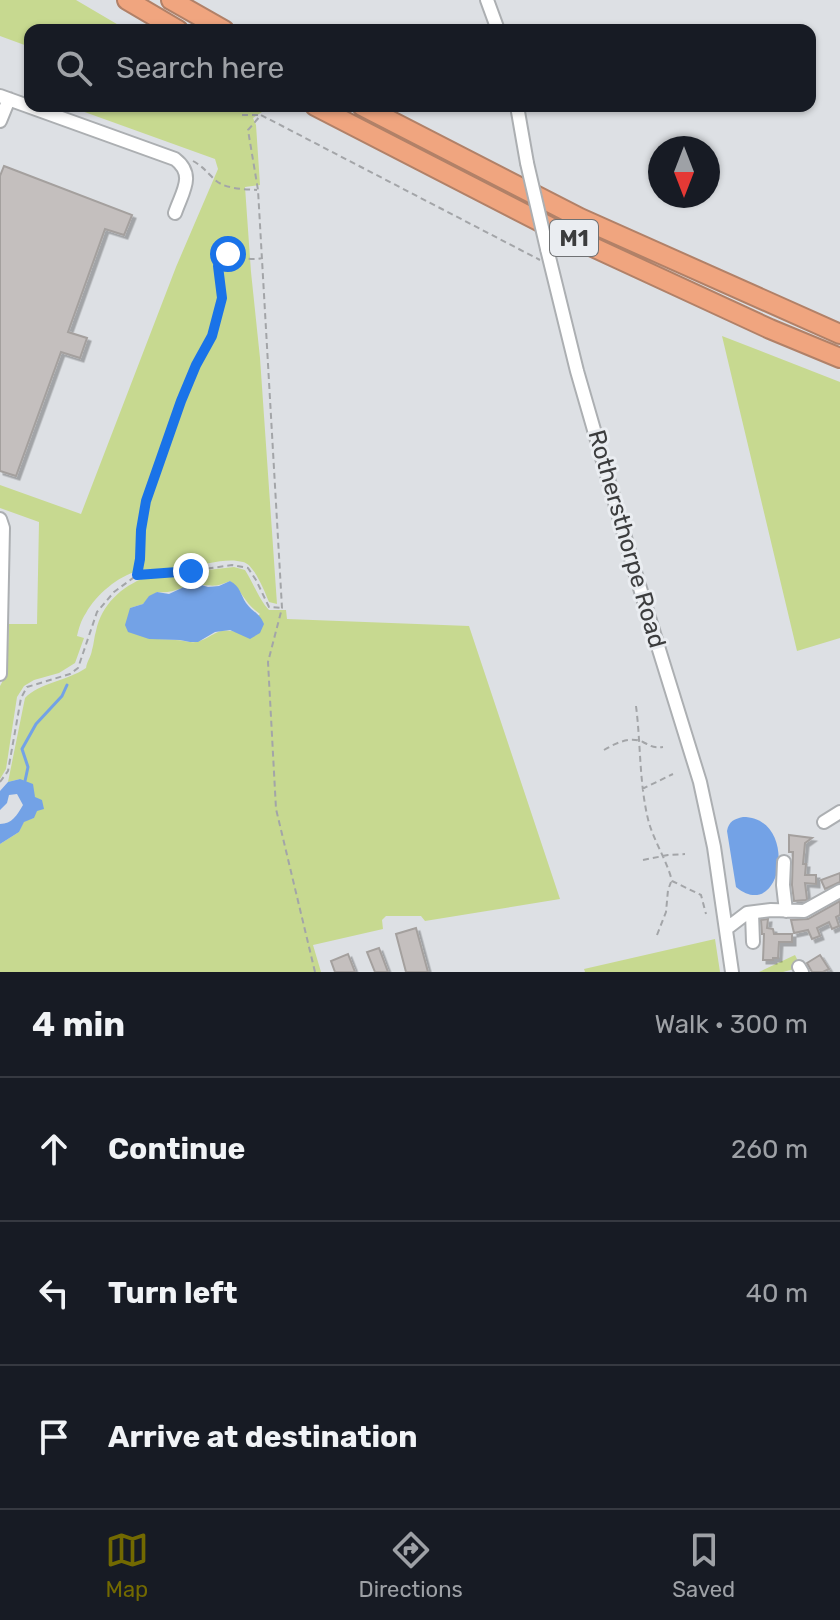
<!DOCTYPE html>
<html lang="en">
<head>
<meta charset="utf-8">
<style>
  :root { --surface:#171b24; --page:#242831; --text:#f1f3f6; --muted:#9ea1a6; --line:#363941; --accent:#726901 }
  body { margin:0; font-family:Rubik,sans-serif; background:var(--page); color:var(--text) }
  .compass { position:absolute; left:648px; top:136px; width:72px; height:72px; border-radius:50%; background:var(--surface); box-shadow:0 2px 6px #0004; rotate:180deg }
  .stop { position:absolute; width:24px; height:24px; margin:-18px; border:6px solid #1a73e8; border-radius:50%; background:#fff }
  .stop.end { background:#1a73e8; border-color:#fff; box-shadow:0 2px 8px #0008 }
  .list { margin:0; padding:0; list-style:none }
  h2 { display:flex; justify-content:space-between; align-items:center; height:104px; margin:0; padding:0 32px; font-size:34px }
  h2 small { font-size:26px; font-weight:400; color:var(--muted) }
  .list li { display:grid; grid-template-columns:52px 1fr auto; gap:24px; align-items:center; box-sizing:border-box; height:144px; padding:0 32px; border-top:2px solid var(--line) }
  .list b { display:block; font-size:30px; white-space:nowrap }
  .list em { font-size:26px; font-style:normal; color:var(--muted) }
  .icon { flex:none; width:44px; height:44px; fill:none; stroke:currentColor; stroke-width:2; stroke-linecap:round; stroke-linejoin:round }
  .map { position:relative; flex:none; width:840px; height:972px; overflow:hidden }
  .search { position:absolute; background:var(--surface); box-shadow:0 2px 6px #0004; left:24px; right:24px; top:24px; height:88px; display:flex; align-items:center; gap:20px; box-sizing:border-box; padding:0 28px; border-radius:16px; color:var(--muted); font-size:30px }
  .sheet { height:536px; background:var(--surface) }
  nav { display:flex; justify-content:space-around; align-items:center; box-sizing:border-box; height:112px; border-top:2px solid var(--line); background:var(--surface); font-size:22px; color:var(--muted) }
  nav a { display:grid; justify-items:center; gap:4px }
  nav .on { color:var(--accent) }
  .map>svg:first-child { display:block }
</style>
</head>
<body>
<div class="map">
<svg width="840" height="972" viewBox="0 0 840 972">
  <defs>
    <filter id="shadow"><feDropShadow dx="3.5" dy="3.5" stdDeviation="0" flood-color="#0004"/></filter>
  </defs>
  <rect width="100%" height="100%" fill="#dde0e4"/>
  <path fill="#c7d990" fill-rule="evenodd" d="M 0,0 L 76,0 L 127,30 L 30,30 L 30,47 L 0,36 Z
    M 80,106 L 258,106 L 265,110 L 253,118 L 256,125 L 260,185 L 245,187 L 251,272 L 260,358 L 277,604 L 269,602 C 265,592 254,564 243,562 C 227,557 204,565 187,567 C 171,569 154,568 138,571 C 118,576 96,595 86,613 C 81,620 79,628 77,636 L 84,638 L 75,663 L 59,673 L 34,680 L 24,686 L 17,697 L 6,769 L 0,779 L 0,686 L 7,673 L 9,624 L 37,624 L 39,522 L 0,508 L 0,485 L 81,514 L 176,267 L 218,169 L 215,159 L 79,110 Z
    M 722,336 L 840,382 L 840,638 L 797,651 Z
    M 234,567 L 245,570 C 253,582 259,600 269,610 L 286,610 L 287,619 L 469,626 L 560,899 L 425,921 L 421,916 L 386,916 L 382,920 L 383,929 L 313,945 L 321,972 L 0,972 L 0,844 L 19,832 L 24,821 L 34,818 L 35,797 L 20,779 L 8,782 L 25,698 C 39,683 67,681 86,668 C 87,661 91,657 92,650 C 94,644 94,637 96,631 C 102,604 121,587 146,577 ZM 230,581 C 244,593 244,603 260,614 L 239,633 C 215,625 214,639 195,642 C 189,643 182,640 175,640 C 167,639 158,639 149,639 L 130,608 L 143,604 L 157,592 C 177,594 182,584 197,585 C 213,585 214,588 230,581 Z
    M 715,939 L 720,972 L 585,972 L 584,969 Z
    M 795,955 L 797,959 L 794,969 L 783,972 L 759,972 Z"/>
  <path fill="#73a2e6" d="M 230,581 C 241,587 240,594 246,603 C 253,613 259,612 264,624 L 260,633 L 250,639 L 230,630 L 215,632 L 198,642 L 190,642 L 180,640 L 149,639 L 128,632 L 125,625 L 130,608 L 143,604 L 149,596 L 157,592 L 169,594 L 186,586 L 198,584 L 208,587 L 219,586 Z
    M 20,779 L 33,784 L 35,797 L 42,800 L 44,809 L 37,811 L 34,818 L 24,822 L 19,832 L 0,844 L 0,824 C 12,824 17,815 23,805 L 17,794 L 9,795 L 7,803 L 0,810 L 0,791 L 8,782 Z
    M 743,817 C 800,817 782,925 736,887 L 727,831 C 729,821 734,819 743,817 Z"/>
  <g fill="none" stroke-linecap="round" stroke-linejoin="round">
    <path stroke="#73a2e6" stroke-width="3" d="M 25,781 L 28,767 L 22,749 L 36,724 L 62,696 L 67,685"/>
  </g>
  <path fill="#c4bfbe" stroke="#a4a09e" stroke-width="2" filter="url(#shadow)" d="M 4,166 L 132,215 L 124,235 L 105,229 L 68,332 L 87,338 L 80,358 L 61,352 L 16,476 L 0,471 L 0,176 Z
    M 789,835 L 812,838 L 805,843 L 803,864 L 806,864 L 805,875 L 816,875 L 816,884 L 805,883 L 807,899 L 806,900 L 794,901 L 792,885 L 793,852 L 789,852 Z
    M 840,873 L 840,882 L 825,889 L 821,880 Z
    M 840,901 L 840,915 L 836,917 L 839,926 L 832,929 L 829,922 L 817,928 L 820,936 L 812,939 L 808,930 L 794,933 L 791,920 L 808,919 Z
    M 768,919 L 767,928 L 773,929 L 774,934 L 792,934 L 792,942 L 779,942 L 778,958 L 773,958 L 773,960 L 763,960 L 764,934 L 762,934 L 761,920 Z
    M 416,928 L 428,972 L 406,972 L 396,934 Z
    M 379,948 L 388,972 L 375,972 L 367,952 Z
    M 348,954 L 355,972 L 335,972 L 331,961 Z
    M 820,955 L 829,969 L 823,972 L 812,972 L 807,963 Z"/>
  <g fill="none" stroke-linecap="round" stroke-linejoin="round">
    <defs>
      <path id="minor" d="M 487,0 L 498,30
        M 0,96 L 175,159 C 196,175 182,192 175,213
        M 517,106 L 527,163
        M 0,121 L 9,99
        M 547,249 L 577,371 L 635,572 L 700,782 L 714,847 L 732,972
        M 0,519 L 3,528 L 0,674
        M 824,822 L 840,812
        M 784,862 L 783,885 L 786,911
        M 752,913 L 753,942
        M 726,929 L 747,913 L 771,910 L 804,911 L 840,891
        M 799,967 L 802,972"/>
      <path id="highway" d="M 127,0 L 178,30
        M 171,0 L 224,30
        M 315,106 L 556,230 L 770,329 L 840,358
        M 362,106 L 580,218 L 840,334"/>
    </defs>
    <use href="#minor" stroke="#acafb2" stroke-width="16"/>
    <use href="#highway" stroke="#b18168" stroke-width="22"/>
    <path stroke="#a3a5a8" stroke-width="2" stroke-dasharray="6 4" stroke-linecap="butt" d="M 242,115 L 259,115
      M 193,161 C 202,166 206,171 213,178 C 223,189 242,189 257,190
      M 138,574 L 140,559 L 141,530 L 146,501 L 181,401 L 196,365 L 212,336 L 222,298 L 218,266 L 228,254 C 239,257 250,261 262,258
      M 636,706 C 641,745 639,785 649,823 C 655,843 667,861 672,881 L 701,895 L 706,914
      M 604,750 C 616,743 630,736 643,742 C 651,746 653,748 663,747
      M 0,782 L 8,771 L 21,698 L 27,687 L 70,674 L 78,668 L 97,612 L 114,592 L 137,575 L 191,571 L 232,565 L 248,568 L 256,580 L 269,607 L 282,608
      M 642,789 L 673,774
      M 643,860 L 668,855 L 685,854
      M 657,935 L 666,912 L 668,890 L 671,882
      M 315,972 L 276,809 L 268,662 L 282,608 L 258,190 L 248,130 L 261,115 L 540,260"/>
    <use href="#minor" stroke="#fff" stroke-width="12"/>
    <use href="#highway" stroke="#f0a57f" stroke-width="18"/>
    <defs>
      <path id="minor-bridge" d="M 527,163 L 547,249"/>
    </defs>
    <use href="#minor-bridge" stroke="#acafb2" stroke-width="16" stroke-linecap="butt"/>
    <use href="#minor-bridge" stroke="#fff" stroke-width="12"/>
  </g>
  <g fill="none" stroke-linecap="round" stroke-linejoin="round">
    <path stroke="#1a73e8" stroke-width="10" d="M 191,571 L 137,575 L 140,559 L 141,530 L 146,501 L 181,401 L 196,365 L 212,336 L 222,298 L 218,266 L 228,254"/>
  </g>
  <g text-anchor="middle" stroke-width="6" stroke-linejoin="round" paint-order="stroke">
    <rect fill="#eaedf1" stroke="#707274" stroke-width="2" x="550" y="220" width="48" height="36" rx="6"/>
    <g font-size="22" font-weight="bold" fill="#3c3d3e">
      <text x="574" y="246">M1</text>
    </g>
    <g font-size="24" fill="#3c3d3e" stroke="#eaedf1">
      <text transform="translate(627 539) rotate(74)" y="8">Rothersthorpe Road</text>
    </g>
  </g>
</svg>
<svg class="compass" viewBox="-18 -18 36 36"><path d="M0-13l5 13h-10z" fill="#e53935"/><path d="M0 13l5-13h-10z" fill="#9ea1a6"/></svg>
<div class="stop" style="left:228px;top:254px"></div>
<div class="stop end" style="left:191px;top:571px"></div>
<div class="search"><svg class="icon" aria-label="search" viewBox="0 0 24 24"><circle cx="10" cy="10" r="6"/><path d="M15 15l6 6"/></svg>Search here</div>
</div>
<section class="sheet">
<h2>4 min<small>Walk · 300 m</small></h2>
<ul class="list">
<li><svg class="icon" aria-label="ahead" viewBox="0 0 24 24"><path d="M12 20V5M6 11l6-6 6 6"/></svg><div><b>Continue</b></div><em>260 m</em></li>
<li><svg class="icon" aria-label="left" viewBox="0 0 24 24"><path d="M17 20v-9H6M10 6l-5 5 5 5"/></svg><div><b>Turn left</b></div><em>40 m</em></li>
<li><svg class="icon" aria-label="arrive" viewBox="0 0 24 24"><path d="M6 21V4h12l-3 4 3 4H6"/></svg><div><b>Arrive at destination</b></div></li>
</ul>
</section>
<nav>
<a class="on"><svg class="icon" aria-label="map" viewBox="0 0 24 24"><path d="M3 6l6-2 6 2 6-2v14l-6 2-6-2-6 2zM9 4v14M15 6v14"/></svg>Map</a>
<a><svg class="icon" aria-label="directions" viewBox="0 0 24 24"><path d="M12 3l9 9-9 9-9-9zM9 14v-3h6M13 9l2 2-2 2"/></svg>Directions</a>
<a><svg class="icon" aria-label="saved" viewBox="0 0 24 24"><path d="M7 4h10v16l-5-4-5 4z"/></svg>Saved</a>
</nav>
</body>
</html>
